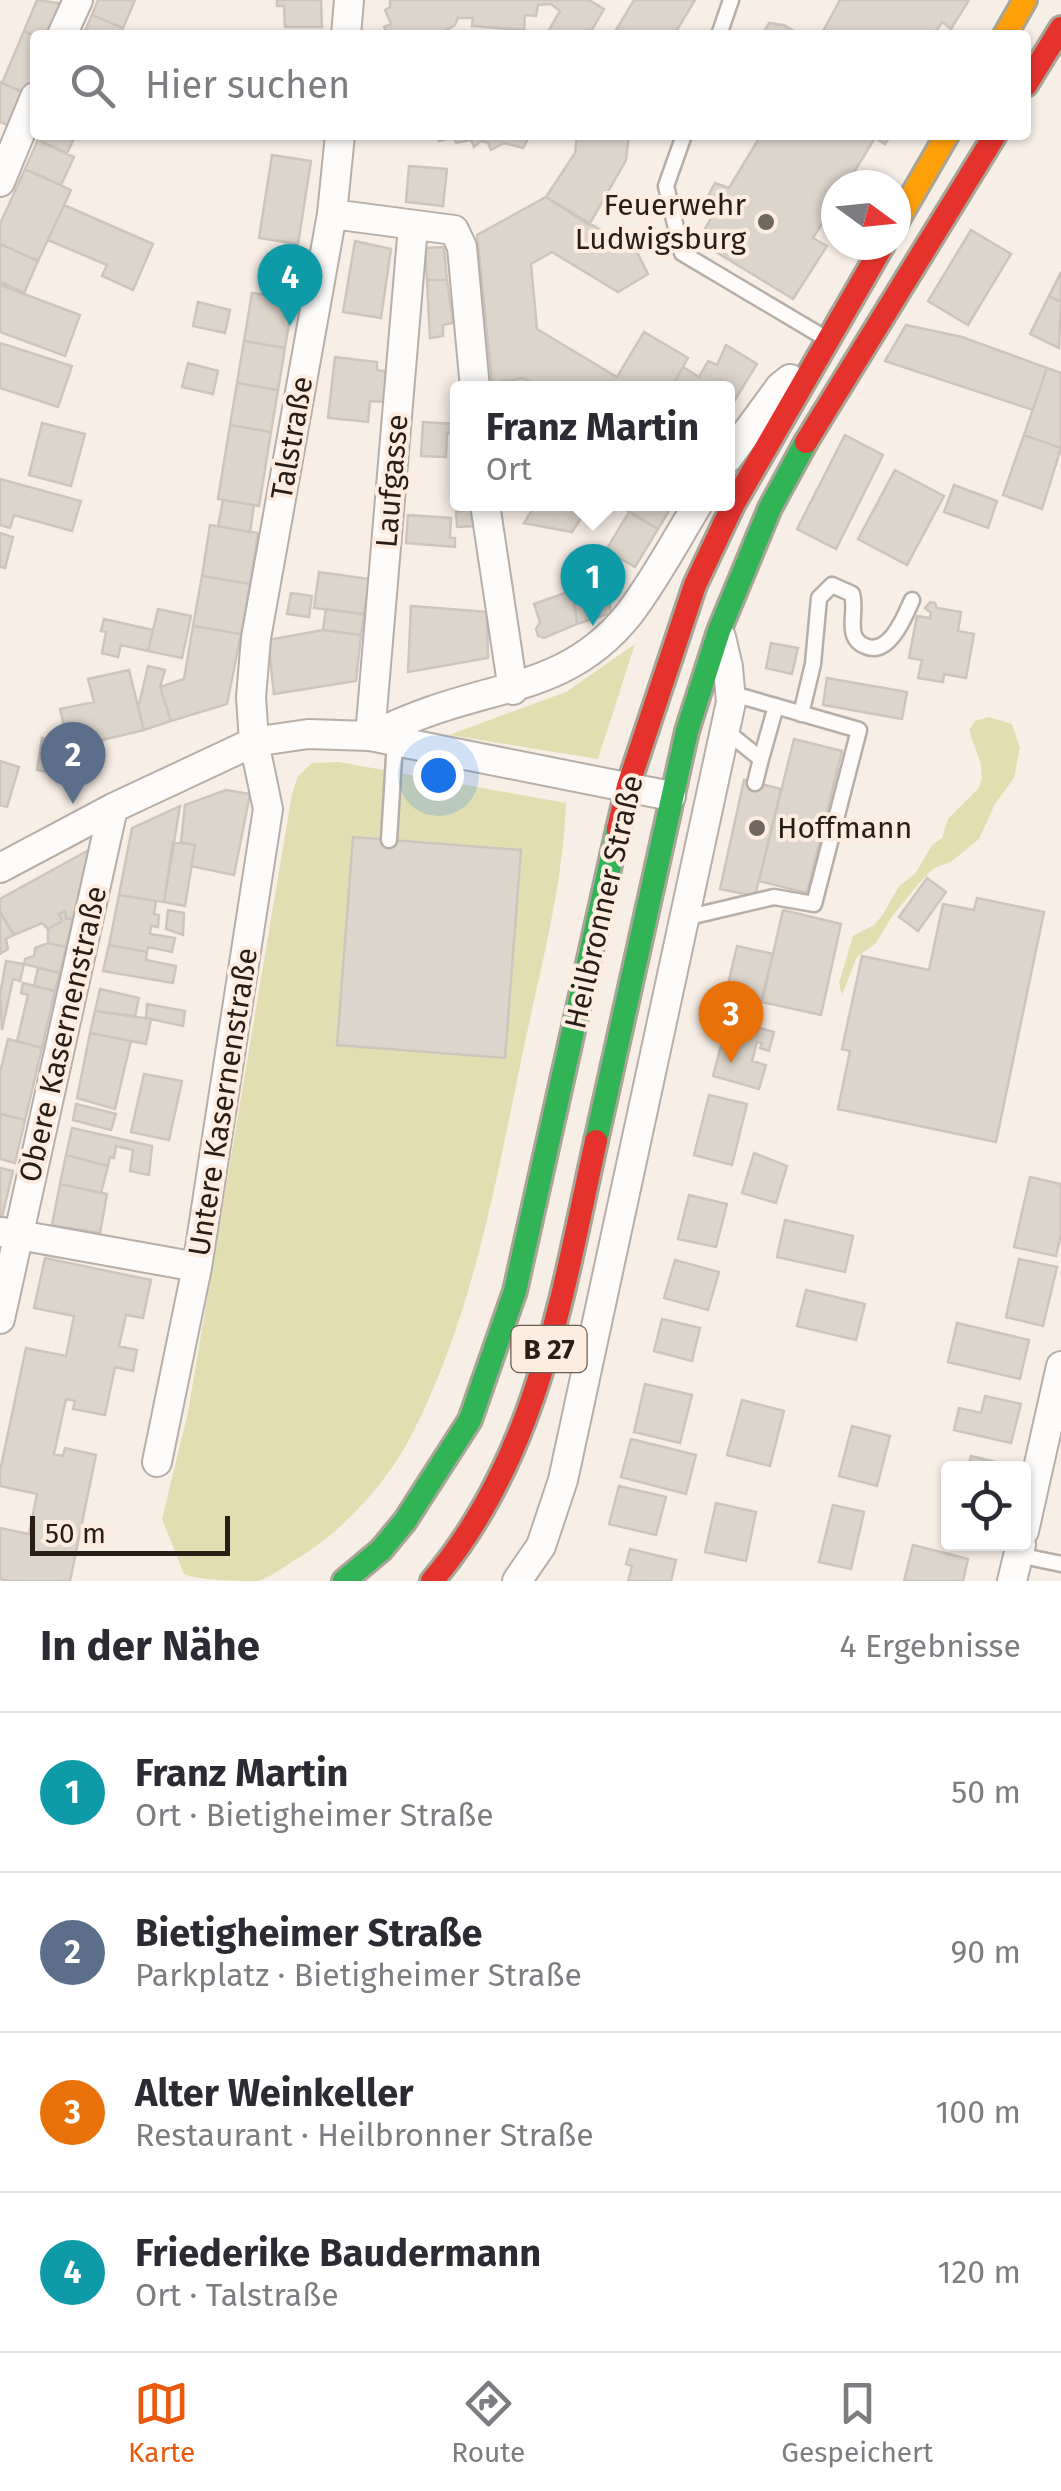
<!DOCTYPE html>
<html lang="de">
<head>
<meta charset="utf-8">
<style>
  :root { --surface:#fff; --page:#f2f2f3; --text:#2b2b33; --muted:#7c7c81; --line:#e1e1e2; --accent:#ea580c }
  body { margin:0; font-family:"Fira Sans",sans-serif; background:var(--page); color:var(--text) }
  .controls { position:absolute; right:30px; bottom:30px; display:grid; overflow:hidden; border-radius:10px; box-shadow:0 2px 8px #0004 }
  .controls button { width:90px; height:90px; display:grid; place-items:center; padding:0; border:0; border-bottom:2px solid var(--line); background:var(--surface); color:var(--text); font:50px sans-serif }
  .compass { position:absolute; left:821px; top:170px; width:90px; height:90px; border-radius:50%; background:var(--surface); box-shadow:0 2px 8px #0004; rotate:105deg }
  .scale { position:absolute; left:30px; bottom:25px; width:200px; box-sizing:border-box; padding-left:10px; border:5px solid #281e16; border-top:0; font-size:28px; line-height:35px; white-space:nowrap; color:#281e16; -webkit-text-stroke:8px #fdede0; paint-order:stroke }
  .you { position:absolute; left:438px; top:775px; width:35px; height:35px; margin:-25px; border:8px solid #fff; border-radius:50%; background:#1a73e8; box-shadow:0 0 0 15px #1a73e833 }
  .badge { display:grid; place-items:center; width:65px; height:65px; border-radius:50%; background:var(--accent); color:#fff; font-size:32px; font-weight:700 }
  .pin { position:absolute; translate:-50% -82px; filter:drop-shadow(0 2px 5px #0008) }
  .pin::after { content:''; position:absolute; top:52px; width:35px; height:30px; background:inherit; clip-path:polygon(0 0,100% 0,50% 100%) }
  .popup { position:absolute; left:450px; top:381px; width:285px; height:130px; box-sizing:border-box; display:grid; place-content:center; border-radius:10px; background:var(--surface); filter:drop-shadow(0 2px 8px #0005); font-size:32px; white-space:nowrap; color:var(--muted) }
  .popup b { font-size:38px; color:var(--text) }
  .popup::after { content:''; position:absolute; left:50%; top:100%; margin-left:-20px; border:20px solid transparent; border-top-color:var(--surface) }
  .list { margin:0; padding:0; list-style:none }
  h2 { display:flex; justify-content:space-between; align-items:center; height:130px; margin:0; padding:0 40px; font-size:42px }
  h2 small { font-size:32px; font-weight:400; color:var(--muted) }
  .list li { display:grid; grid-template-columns:65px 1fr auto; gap:30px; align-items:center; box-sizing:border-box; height:160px; padding:0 40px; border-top:2px solid var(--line) }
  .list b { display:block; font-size:38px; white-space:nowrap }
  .list p { margin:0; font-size:32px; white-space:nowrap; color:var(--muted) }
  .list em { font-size:32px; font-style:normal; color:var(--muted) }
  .icon { flex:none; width:55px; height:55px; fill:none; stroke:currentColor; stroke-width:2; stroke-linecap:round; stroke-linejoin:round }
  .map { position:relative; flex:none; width:1061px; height:1581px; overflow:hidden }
  .search { position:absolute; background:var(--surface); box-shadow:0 2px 8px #0004; left:30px; right:30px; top:30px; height:110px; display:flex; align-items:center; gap:25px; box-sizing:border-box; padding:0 35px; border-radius:10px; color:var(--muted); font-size:38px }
  .sheet { height:770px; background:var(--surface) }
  nav { display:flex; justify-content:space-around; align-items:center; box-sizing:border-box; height:140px; border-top:2px solid var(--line); background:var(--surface); font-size:28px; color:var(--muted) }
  nav a { display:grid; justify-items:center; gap:5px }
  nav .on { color:var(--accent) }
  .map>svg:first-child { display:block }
</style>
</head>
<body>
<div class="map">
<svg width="1061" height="1581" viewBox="0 0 1061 1581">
  <rect width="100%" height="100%" fill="#f7eee6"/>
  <path fill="#e1dfb2" d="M 635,644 L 598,759 L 449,735 L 566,692 Z
    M 989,717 L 1012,724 L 1020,748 L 1014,778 L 995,804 L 979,839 L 951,862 L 934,868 L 919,883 L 891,918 L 876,943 L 857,957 L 842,995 L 839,983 L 853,936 L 874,925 L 882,916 L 899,886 L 915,874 L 932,845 L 942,838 L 948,819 L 978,789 L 982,779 L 981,765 L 969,730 L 975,721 Z
    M 339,762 L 566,803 C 563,884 542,963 525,1042 C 497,1175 474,1315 411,1436 C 385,1486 340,1534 292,1562 C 282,1568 269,1578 259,1581 C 240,1581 201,1581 184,1574 L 162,1519 L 188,1412 L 292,794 L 298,776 L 312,763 Z"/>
  <path fill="#dcd5cc" stroke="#cdc5bd" stroke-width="2.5" d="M 37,0 L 65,4 L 52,35 L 35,36 L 24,31 Z
    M 98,0 L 135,0 L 123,28 L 92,15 Z
    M 277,0 L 321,0 L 322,27 L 285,27 L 284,6 L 277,6 Z
    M 390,0 L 589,0 L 604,9 L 589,35 L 546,35 L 560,11 L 551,4 L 538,5 L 536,16 L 525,15 L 524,30 L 472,26 L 473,18 L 458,18 L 455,25 L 439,35 L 388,35 L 384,27 L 391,24 L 385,10 L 390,7 Z
    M 634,0 L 695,0 L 674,35 L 613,35 Z
    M 840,0 L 969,0 L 951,29 L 942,22 L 934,35 L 821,35 Z
    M 92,15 L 123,28 L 121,35 L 83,35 Z
    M 769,23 L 784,25 L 800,35 L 762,35 Z
    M 24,31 L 35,36 L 35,75 L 27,94 L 2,83 Z
    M 0,82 L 27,94 L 13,127 L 0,122 Z
    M 40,135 L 76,135 L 67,153 L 38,140 Z
    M 437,135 L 530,135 L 523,148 L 504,143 L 491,150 L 488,143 L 481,141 L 474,147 L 471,140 L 456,143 L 454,137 L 439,141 Z
    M 577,135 L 629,135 L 626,160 L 589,225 L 546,197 L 575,153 Z
    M 761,135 L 891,135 L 885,144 L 875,138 L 846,185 L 836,185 L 836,201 L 813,238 L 827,246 L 793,299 L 698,241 L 718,206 L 707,198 L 715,183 L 729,188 Z
    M 38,140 L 74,157 L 61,185 L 25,169 Z
    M 272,155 L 311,161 L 298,244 L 259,238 Z
    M 409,166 L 447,169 L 443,206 L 406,202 Z
    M 25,169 L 71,190 L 38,261 L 0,244 L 0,224 Z
    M 546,197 L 637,252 L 648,274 L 618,292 L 552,252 L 531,264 L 537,329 L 617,377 L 644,332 L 688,358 L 671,388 L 541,388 L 523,378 L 492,383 L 477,235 Z
    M 64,205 L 153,244 L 133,290 L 102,276 L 107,265 L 48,240 Z
    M 971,230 L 1011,254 L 968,325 L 928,301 Z
    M 355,241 L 391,249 L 381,318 L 343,312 Z
    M 0,244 L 38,261 L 24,293 L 0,282 Z
    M 444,247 L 447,280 L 427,280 L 425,248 Z
    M 1061,272 L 1061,302 L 1049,296 Z
    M 427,280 L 447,280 L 453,323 L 443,325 L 443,336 L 430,338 Z
    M 0,285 L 80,315 L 65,356 L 0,332 Z
    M 252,293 L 293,299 L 285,348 L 244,341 Z
    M 1049,296 L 1061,302 L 1059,348 L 1030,334 Z
    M 198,302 L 230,310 L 225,333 L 193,326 Z
    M 906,325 L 962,337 L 1047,368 L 1033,410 L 885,361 Z
    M 244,341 L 285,348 L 278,390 L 237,383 Z
    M 0,343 L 72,366 L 58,407 L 0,388 Z
    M 726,345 L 757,364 L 728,411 L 728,388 L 684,388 L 674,383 L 683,367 L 699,377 L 708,361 L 717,365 Z
    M 335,357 L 377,362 L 377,370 L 389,372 L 385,402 L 370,401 L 368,422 L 328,418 Z
    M 188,363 L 218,371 L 213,394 L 182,387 Z
    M 1047,368 L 1061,373 L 1061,448 L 1024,435 Z
    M 523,378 L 536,385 L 534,388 L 493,388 L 492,383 Z
    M 237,383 L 278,390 L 271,432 L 230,425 Z
    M 423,422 L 456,424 L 455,434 L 447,433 L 446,457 L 421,456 Z
    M 42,423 L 85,434 L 71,486 L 29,475 Z
    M 230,425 L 271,432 L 259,506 L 218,499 Z
    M 845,435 L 883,455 L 836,549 L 797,529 Z
    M 1024,435 L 1061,448 L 1042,509 L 1003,495 Z
    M 895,470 L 944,496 L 907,565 L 858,539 Z
    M 0,479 L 81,501 L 72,531 L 14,515 L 10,528 L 0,525 Z
    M 954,485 L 997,501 L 988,528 L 944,512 Z
    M 223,500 L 254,505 L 250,532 L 218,526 Z
    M 536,504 L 590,504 L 572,532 L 524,523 Z
    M 626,504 L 673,504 L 658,529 L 623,508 Z
    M 473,509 L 475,526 L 457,527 L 456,512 Z
    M 629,512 L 658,529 L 635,567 L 606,550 Z
    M 408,515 L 451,518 L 450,538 L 455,538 L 455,547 L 406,543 Z
    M 210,525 L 258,533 L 250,584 L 202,576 Z
    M 0,533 L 13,537 L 5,568 L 0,567 Z
    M 604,566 L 611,613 L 577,624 L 569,569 Z
    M 319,572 L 369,579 L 364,614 L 314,608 Z
    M 202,576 L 250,584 L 241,634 L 193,626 Z
    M 573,590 L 577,624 L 544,638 L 538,636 L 536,629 L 540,622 L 534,604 Z
    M 291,593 L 312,596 L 309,617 L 287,614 Z
    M 930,602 L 935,603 L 937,608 L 961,612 L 958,631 L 974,634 L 966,678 L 944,674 L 943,682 L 918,678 L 922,660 L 909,658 L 917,616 L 930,618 L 931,613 L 925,608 Z
    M 411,606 L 487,612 L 488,658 L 408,672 Z
    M 158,609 L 191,616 L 182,658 L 148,651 Z
    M 326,609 L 364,614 L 361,635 L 323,630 Z
    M 104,619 L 153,630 L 148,651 L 121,645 L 118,657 L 102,653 L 106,632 L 101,631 Z
    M 193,626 L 241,634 L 227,704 L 171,721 L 160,687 L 184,679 Z
    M 323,630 L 361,635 L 356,681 L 274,694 L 268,640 Z
    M 771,643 L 798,648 L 792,674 L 766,668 Z
    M 148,666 L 165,670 L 160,687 L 171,721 L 144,730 L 138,709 Z
    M 129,670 L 144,730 L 69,748 L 60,709 L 94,702 L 88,679 Z
    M 827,678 L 907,692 L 902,719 L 823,705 Z
    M 42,738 L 65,742 L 62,762 L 39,758 Z
    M 794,739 L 842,751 L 807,893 L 759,881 Z
    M 39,758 L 62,762 L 59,774 L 37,770 Z
    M 0,761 L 19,767 L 7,807 L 0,805 Z
    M 744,780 L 781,789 L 755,896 L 720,889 Z
    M 226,790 L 250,794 L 234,875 L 191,866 L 195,845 L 181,842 L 185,805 Z
    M 180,806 L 164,902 L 119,895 L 132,828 Z
    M 353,837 L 521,850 L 505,1058 L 337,1045 Z
    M 173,842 L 195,845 L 185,906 L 164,902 Z
    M 89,850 L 73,918 L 66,919 L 65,911 L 59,914 L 62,921 L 48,929 L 42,923 L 14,935 L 0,912 L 0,899 Z
    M 927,878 L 946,892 L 918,931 L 899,917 Z
    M 119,895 L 156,901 L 154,914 L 159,915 L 158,927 L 151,926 L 150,934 L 175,938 L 172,952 L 148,947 L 147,952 L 109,945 Z
    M 977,898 L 1044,912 L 996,1142 L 838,1109 L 850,1051 L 842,1049 L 862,956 L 929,970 L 943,904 L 974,910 Z
    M 168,910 L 184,913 L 183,935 L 166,929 Z
    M 783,910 L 841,924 L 821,1015 L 762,1002 Z
    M 65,911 L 66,919 L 73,918 L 66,947 L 48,943 L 48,929 L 62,921 L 59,914 Z
    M 0,912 L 14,935 L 6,939 L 8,949 L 0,954 Z
    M 48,943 L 66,947 L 60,973 L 24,964 L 25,959 L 34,956 L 35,948 Z
    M 109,945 L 147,952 L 146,960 L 176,966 L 173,983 L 103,971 Z
    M 737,946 L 773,954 L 760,1005 L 725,997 Z
    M 6,961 L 24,964 L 20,981 L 13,979 L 2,1030 L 0,995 Z
    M 38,968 L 60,973 L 55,991 L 34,986 Z
    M 23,983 L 55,991 L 42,1048 L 17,1041 L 28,995 L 21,993 Z
    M 100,989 L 139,998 L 135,1016 L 95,1011 Z
    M 147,1004 L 185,1011 L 183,1026 L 146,1018 Z
    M 713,1008 L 732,1013 L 731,1020 L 774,1032 L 769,1051 L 760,1048 L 762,1043 L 757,1042 L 752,1061 L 766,1065 L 759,1089 L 713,1076 L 724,1035 L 707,1031 Z
    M 95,1011 L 151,1019 L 146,1044 L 90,1033 Z
    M 90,1033 L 131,1041 L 115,1109 L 77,1098 Z
    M 8,1039 L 42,1048 L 25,1120 L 0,1114 L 0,1073 Z
    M 144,1074 L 182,1081 L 169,1140 L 131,1132 Z
    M 709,1095 L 747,1104 L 732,1165 L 694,1155 Z
    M 76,1104 L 116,1114 L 111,1130 L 73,1120 Z
    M 0,1114 L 25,1120 L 15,1163 L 0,1159 Z
    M 72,1128 L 152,1146 L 149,1175 L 130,1171 L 133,1150 L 116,1146 L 114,1158 L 110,1157 L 108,1166 L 66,1155 Z
    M 754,1153 L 787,1166 L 776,1203 L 742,1193 Z
    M 66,1155 L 108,1166 L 101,1193 L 60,1184 Z
    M 0,1168 L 13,1171 L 2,1217 L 0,1217 Z
    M 1030,1177 L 1061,1184 L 1061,1234 L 1056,1256 L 1014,1247 Z
    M 60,1184 L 107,1194 L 100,1233 L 52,1225 Z
    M 689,1195 L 727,1204 L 716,1247 L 678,1239 Z
    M 785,1220 L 853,1236 L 845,1272 L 777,1257 Z
    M 45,1258 L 151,1280 L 143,1318 L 126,1315 L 119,1346 L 137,1350 L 133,1371 L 115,1367 L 105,1415 L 73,1409 L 75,1401 L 66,1399 L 54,1454 L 63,1456 L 65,1448 L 96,1455 L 70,1581 L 9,1581 L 0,1579 L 0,1528 L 29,1534 L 37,1494 L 0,1486 L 0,1471 L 26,1348 L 66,1356 L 74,1316 L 34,1308 Z
    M 1019,1259 L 1057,1267 L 1043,1326 L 1006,1317 Z
    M 675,1260 L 719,1272 L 708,1310 L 664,1298 Z
    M 806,1290 L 865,1304 L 856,1340 L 797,1326 Z
    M 662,1319 L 700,1328 L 692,1361 L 654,1351 Z
    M 957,1323 L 1029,1340 L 1020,1379 L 948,1362 Z
    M 645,1384 L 692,1395 L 680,1443 L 634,1432 Z
    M 985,1396 L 1021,1404 L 1011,1443 L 954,1430 L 959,1408 L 981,1413 Z
    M 742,1400 L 784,1411 L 770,1466 L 727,1455 Z
    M 852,1426 L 890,1436 L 877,1486 L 839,1476 Z
    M 631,1439 L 696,1455 L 686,1494 L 621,1477 Z
    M 971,1456 L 1008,1465 L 1008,1468 L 968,1468 Z
    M 619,1486 L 666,1497 L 656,1535 L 609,1524 Z
    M 716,1503 L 756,1512 L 746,1561 L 705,1552 Z
    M 833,1505 L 864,1512 L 851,1569 L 819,1562 Z
    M 913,1545 L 968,1559 L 963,1581 L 904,1581 Z
    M 630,1549 L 676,1560 L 671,1581 L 628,1581 L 632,1566 L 626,1564 Z"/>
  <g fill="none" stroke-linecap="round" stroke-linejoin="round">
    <defs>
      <path id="lane" d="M 719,35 L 731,0
        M 684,135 L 666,186 L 682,253 L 825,338
        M 801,714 L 813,664 L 819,598 L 832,585 L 852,594 C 856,608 850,622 854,635 C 856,641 860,644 865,646 C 889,657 905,616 912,600
        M 726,731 L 761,759 L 755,783
        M 761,759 L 776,706
        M 389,840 L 395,741
        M 685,918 L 774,897 L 814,904 L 859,730 L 730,693
        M 1018,1555 L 1061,1564"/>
      <path id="street" d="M 62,35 L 78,0
        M 346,35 L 349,0
        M 0,182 L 35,97
        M 332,214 L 454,230 L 462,247 L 475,388
        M 728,458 L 780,387 L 790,379
        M 485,504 L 513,690
        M 370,736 L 413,226
        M 370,736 C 391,727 412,717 434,710 C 509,684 574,683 629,614 C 655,580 676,540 698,504
        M 0,868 L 113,808 L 254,742 L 308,734 L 370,736 L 671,796
        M 2,1232 L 197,1267
        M 0,1319 L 113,808
        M 157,1462 L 197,1267 L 268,809 L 254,742 L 251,697 L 256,638 L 332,214 L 340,135
        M 1024,1531 L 1061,1366
        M 517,1581 L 541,1546 L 563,1480 L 731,702 L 728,667 L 721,637
        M 1012,1581 L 1021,1544"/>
      <path id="fast" d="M 596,1141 L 687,731 L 719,631 L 770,508 L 806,442
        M 344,1581 L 381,1550 L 405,1521 L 470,1420 L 515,1291 L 618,829"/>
      <path id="slow" d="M 1005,35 L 1025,0
        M 896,223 L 947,135"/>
      <path id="jam" d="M 1026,85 L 1061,28
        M 806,442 L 995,135
        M 618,829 L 628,786 L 695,585 L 733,505 L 883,245
        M 432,1581 C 538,1457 562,1295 596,1141"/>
    </defs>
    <use href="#lane" stroke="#b7aea7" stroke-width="19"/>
    <use href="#street" stroke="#b7aea7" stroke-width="32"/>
    <use href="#fast" stroke="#a7a597" stroke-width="28"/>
    <use href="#slow" stroke="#a7a597" stroke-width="28"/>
    <use href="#jam" stroke="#a7a597" stroke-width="28"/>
    <use href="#lane" stroke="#fefcfb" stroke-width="14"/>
    <use href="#street" stroke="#fefcfb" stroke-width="28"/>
    <use href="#fast" stroke="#30b455" stroke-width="22"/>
    <use href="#slow" stroke="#ff9f0a" stroke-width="22"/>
    <use href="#jam" stroke="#e5322d" stroke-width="22"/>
  </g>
  <g fill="#70675f" stroke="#fdede0" stroke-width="4">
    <circle cx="766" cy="222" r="10"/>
    <circle cx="757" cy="828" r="10"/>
  </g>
  <g text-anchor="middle" stroke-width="8" stroke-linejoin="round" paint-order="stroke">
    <rect fill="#fdede0" stroke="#685c53" stroke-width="2.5" x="511.5" y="1326" width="75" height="46" rx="8"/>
    <g font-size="28" font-weight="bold" fill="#281e16">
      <text x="549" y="1359">B 27</text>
    </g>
    <g font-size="30" fill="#281e16" stroke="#fdede0" text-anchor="end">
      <text x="746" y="215">Feuerwehr<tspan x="746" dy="34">Ludwigsburg</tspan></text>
      <text x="777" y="838" text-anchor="start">Hoffmann</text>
    </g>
    <g font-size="30" fill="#281e16" stroke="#fdede0">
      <text transform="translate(292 438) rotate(-80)" y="10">Talstraße</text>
      <text transform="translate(392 481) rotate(-85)" y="10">Laufgasse</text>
      <text transform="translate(604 902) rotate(-77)" y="10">Heilbronner Straße</text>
      <text transform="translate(63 1034) rotate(-77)" y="10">Obere Kasernenstraße</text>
      <text transform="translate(223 1102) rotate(-81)" y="10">Untere Kasernenstraße</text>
    </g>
  </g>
</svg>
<div class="controls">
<button><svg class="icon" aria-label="locate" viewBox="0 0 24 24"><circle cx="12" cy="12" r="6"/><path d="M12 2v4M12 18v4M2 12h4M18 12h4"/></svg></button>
</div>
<svg class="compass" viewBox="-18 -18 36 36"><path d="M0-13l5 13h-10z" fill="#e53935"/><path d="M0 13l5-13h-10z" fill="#7c7c81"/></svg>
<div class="scale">50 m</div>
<div class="you"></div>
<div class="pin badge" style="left:593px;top:626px;background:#0f9aa8">1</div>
<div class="popup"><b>Franz Martin</b>Ort</div>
<div class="pin badge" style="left:73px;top:804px;background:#5c6f8a">2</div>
<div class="pin badge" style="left:731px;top:1063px;background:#e8710a">3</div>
<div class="pin badge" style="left:290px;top:326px;background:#0f9aa8">4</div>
<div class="search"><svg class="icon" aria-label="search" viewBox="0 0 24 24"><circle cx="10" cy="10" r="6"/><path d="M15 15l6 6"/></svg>Hier suchen</div>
</div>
<section class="sheet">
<h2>In der Nähe<small>4 Ergebnisse</small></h2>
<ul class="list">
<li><span class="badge" style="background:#0f9aa8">1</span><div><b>Franz Martin</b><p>Ort · Bietigheimer Straße</p></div><em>50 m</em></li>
<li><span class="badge" style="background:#5c6f8a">2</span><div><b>Bietigheimer Straße</b><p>Parkplatz · Bietigheimer Straße</p></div><em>90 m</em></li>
<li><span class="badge" style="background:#e8710a">3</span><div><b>Alter Weinkeller</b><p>Restaurant · Heilbronner Straße</p></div><em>100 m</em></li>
<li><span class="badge" style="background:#0f9aa8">4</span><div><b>Friederike Baudermann</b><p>Ort · Talstraße</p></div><em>120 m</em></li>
</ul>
</section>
<nav>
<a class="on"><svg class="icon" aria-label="map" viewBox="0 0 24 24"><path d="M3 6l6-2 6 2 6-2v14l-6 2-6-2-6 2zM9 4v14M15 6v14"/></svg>Karte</a>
<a><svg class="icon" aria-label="directions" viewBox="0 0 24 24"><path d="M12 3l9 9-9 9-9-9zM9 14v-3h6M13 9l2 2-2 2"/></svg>Route</a>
<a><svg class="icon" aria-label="saved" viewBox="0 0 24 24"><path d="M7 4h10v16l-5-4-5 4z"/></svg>Gespeichert</a>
</nav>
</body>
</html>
